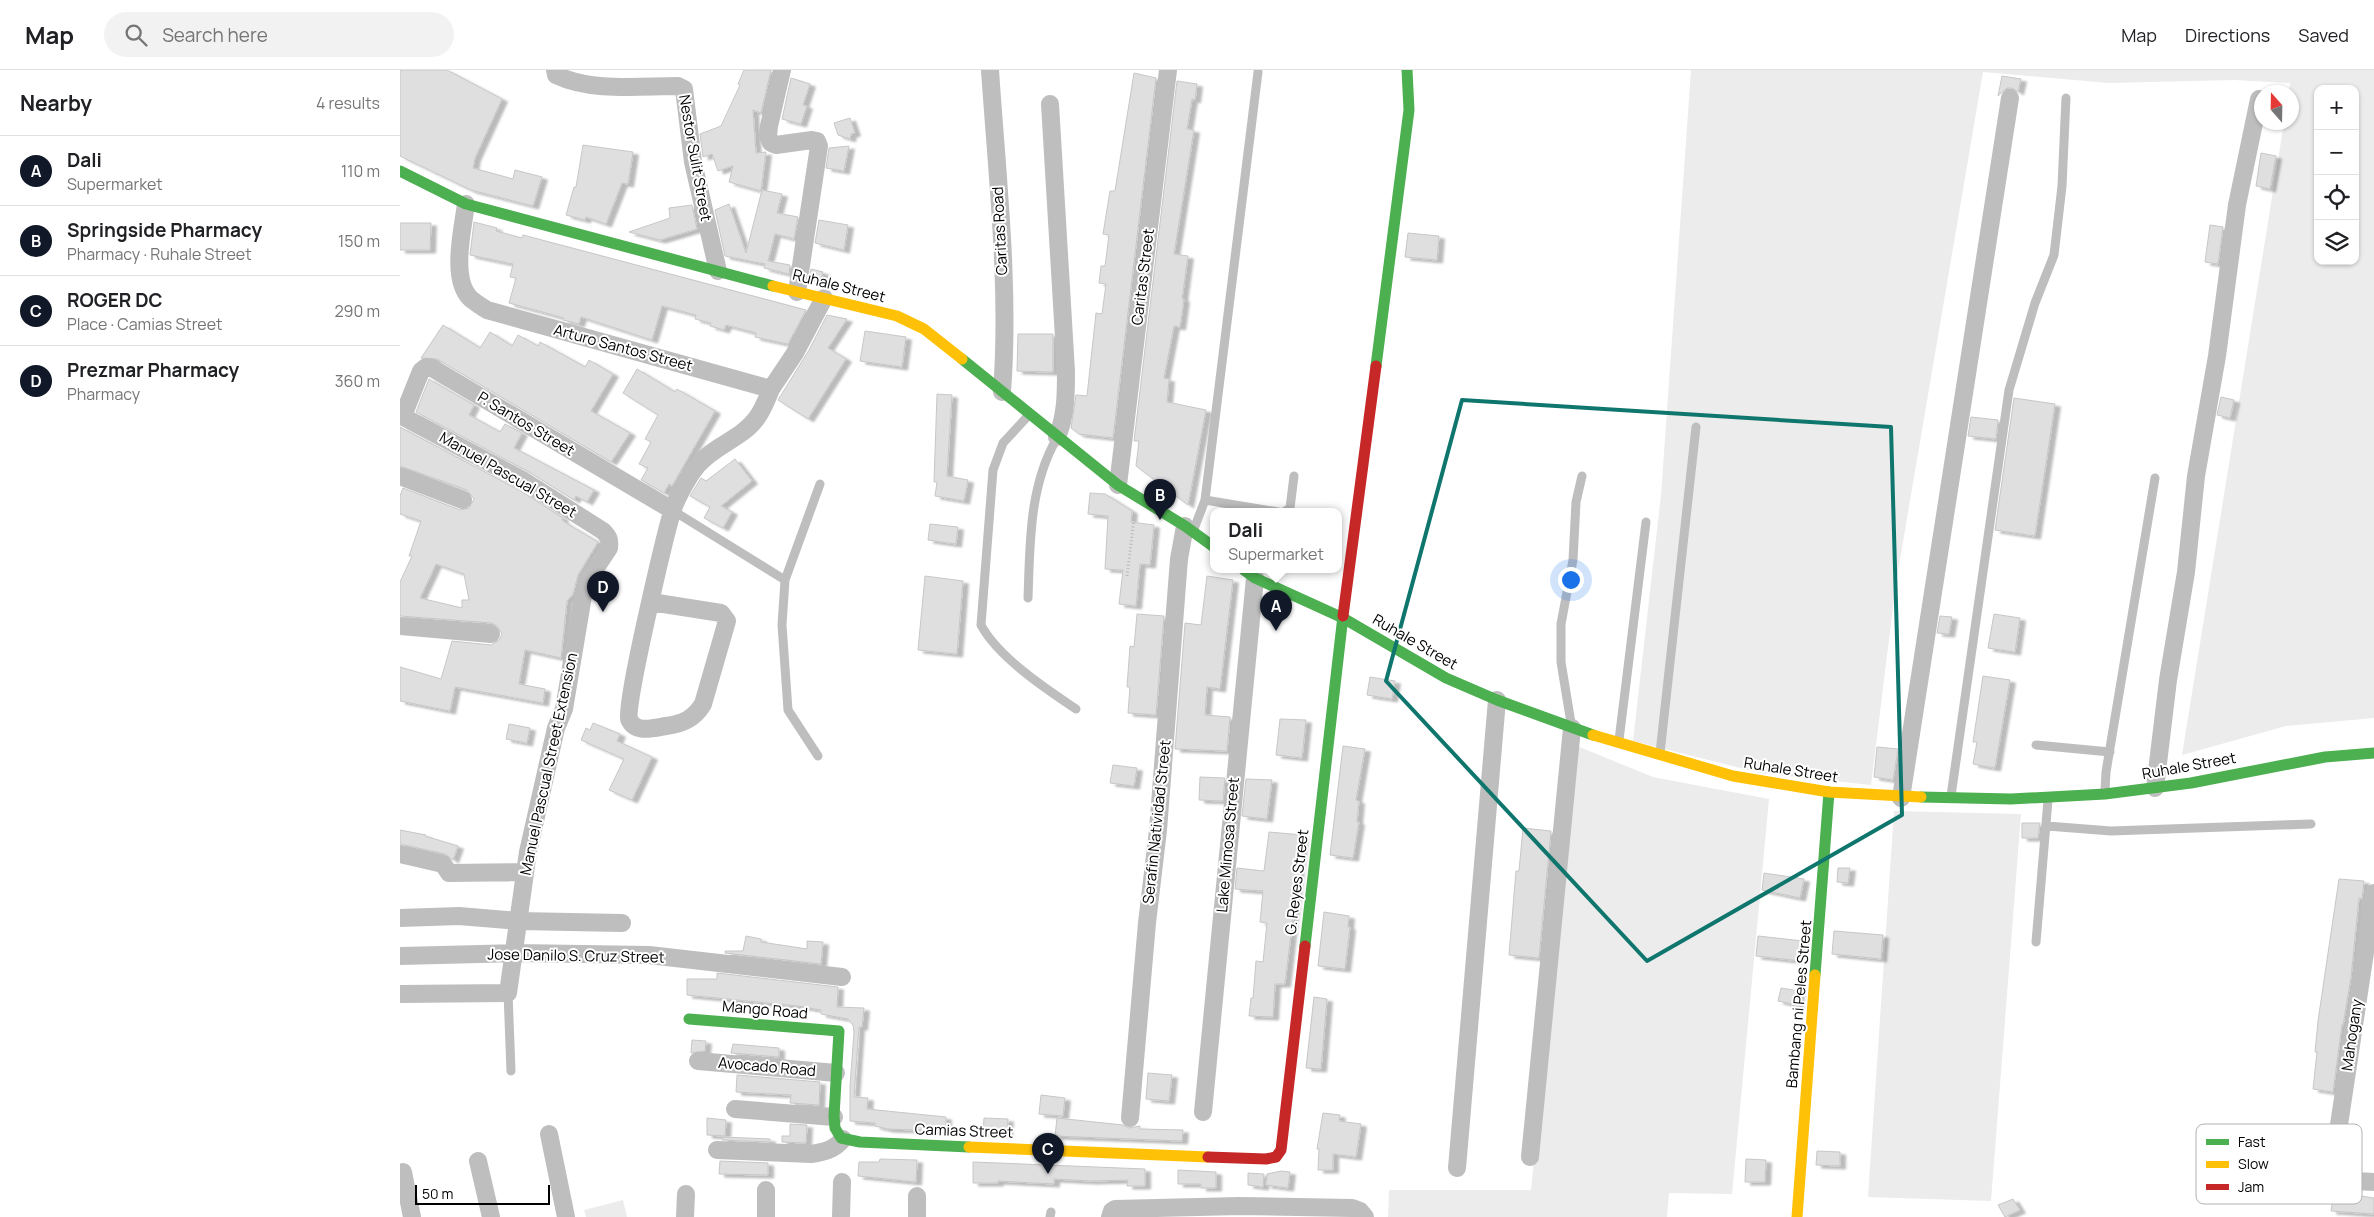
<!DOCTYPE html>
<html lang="en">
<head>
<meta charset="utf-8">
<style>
  :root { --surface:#fff; --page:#f2f2f2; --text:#202124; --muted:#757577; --line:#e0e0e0; --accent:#111827 }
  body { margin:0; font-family:Manrope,sans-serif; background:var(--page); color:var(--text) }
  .controls { position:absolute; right:15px; top:15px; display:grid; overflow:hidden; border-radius:10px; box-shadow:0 1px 4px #0004 }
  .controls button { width:45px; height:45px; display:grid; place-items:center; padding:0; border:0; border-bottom:1px solid var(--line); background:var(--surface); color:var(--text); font:25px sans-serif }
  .compass { position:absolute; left:1854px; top:15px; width:45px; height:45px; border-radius:50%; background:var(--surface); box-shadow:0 1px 4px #0004; rotate:340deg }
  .scale { position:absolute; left:15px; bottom:12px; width:135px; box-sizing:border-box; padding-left:5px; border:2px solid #000; border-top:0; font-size:14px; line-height:18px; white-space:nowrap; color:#000; -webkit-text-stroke:4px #fff; paint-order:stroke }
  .you { position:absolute; left:1170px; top:509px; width:18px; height:18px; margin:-12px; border:4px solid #fff; border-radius:50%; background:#1a73e8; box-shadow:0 0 0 8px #1a73e833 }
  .badge { display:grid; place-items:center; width:32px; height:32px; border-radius:50%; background:var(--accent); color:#fff; font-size:16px; font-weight:700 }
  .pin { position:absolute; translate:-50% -41px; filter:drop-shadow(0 1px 2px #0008) }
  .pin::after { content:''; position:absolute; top:26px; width:18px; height:15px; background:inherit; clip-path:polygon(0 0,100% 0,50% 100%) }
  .popup { position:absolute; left:810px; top:438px; width:132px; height:65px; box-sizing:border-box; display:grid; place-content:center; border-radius:10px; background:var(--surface); filter:drop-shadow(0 1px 4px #0005); font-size:16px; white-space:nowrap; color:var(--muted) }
  .popup b { font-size:19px; color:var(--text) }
  .popup::after { content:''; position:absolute; left:50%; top:100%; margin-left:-10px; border:10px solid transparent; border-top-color:var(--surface) }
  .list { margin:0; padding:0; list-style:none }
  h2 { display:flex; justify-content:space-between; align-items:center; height:65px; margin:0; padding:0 20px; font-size:21px }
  h2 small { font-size:16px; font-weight:400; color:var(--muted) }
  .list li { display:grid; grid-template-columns:32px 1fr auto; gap:15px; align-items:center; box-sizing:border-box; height:70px; padding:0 20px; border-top:1px solid var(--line) }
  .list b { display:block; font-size:19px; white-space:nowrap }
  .list p { margin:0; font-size:16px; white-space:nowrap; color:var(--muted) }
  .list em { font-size:16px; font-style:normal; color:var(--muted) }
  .icon { flex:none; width:28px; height:28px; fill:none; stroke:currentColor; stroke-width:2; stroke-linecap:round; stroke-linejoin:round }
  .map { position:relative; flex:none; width:1974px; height:1147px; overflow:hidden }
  header { display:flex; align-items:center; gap:30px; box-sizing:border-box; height:70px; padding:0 25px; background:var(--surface); border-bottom:1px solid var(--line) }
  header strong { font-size:24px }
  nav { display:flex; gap:28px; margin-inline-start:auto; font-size:18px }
  .search { width:350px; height:45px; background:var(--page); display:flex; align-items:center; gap:12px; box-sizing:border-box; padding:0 18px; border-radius:28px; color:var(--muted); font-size:19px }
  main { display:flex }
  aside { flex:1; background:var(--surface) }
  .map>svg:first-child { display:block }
</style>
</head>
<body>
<header>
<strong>Map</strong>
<div class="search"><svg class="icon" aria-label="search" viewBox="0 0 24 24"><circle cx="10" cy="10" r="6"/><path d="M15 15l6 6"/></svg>Search here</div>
<nav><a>Map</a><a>Directions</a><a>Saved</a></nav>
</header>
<main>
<aside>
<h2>Nearby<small>4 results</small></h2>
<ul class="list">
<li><span class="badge">A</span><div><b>Dali</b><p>Supermarket</p></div><em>110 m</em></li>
<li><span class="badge">B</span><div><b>Springside Pharmacy</b><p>Pharmacy · Ruhale Street</p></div><em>150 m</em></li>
<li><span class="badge">C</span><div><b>ROGER DC</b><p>Place · Camias Street</p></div><em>290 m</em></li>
<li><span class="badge">D</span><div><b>Prezmar Pharmacy</b><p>Pharmacy</p></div><em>360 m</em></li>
</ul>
</aside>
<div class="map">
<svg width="1974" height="1147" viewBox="0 0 1974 1147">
  <defs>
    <filter id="shadow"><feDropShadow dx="5.5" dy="3" stdDeviation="1" flood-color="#0004"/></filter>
  </defs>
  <rect width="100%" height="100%" fill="#fff"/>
  <path fill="#ececec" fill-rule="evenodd" d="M 1291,0 L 1974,0 L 1974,648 L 1886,656 L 1782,685 L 1884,53 L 1892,52 L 1892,22 L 1889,22 L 1890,13 L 1834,10 L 1709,13 L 1583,2 L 1496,513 L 1471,715 L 1360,703 L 1233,671 L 1261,425 ZM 1918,19 L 1955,19 L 1955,191 L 1918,191 Z
    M 1177,676 L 1253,707 L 1369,729 L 1332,1124 L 1269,1123 L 1267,1147 L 988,1147 L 989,1120 L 1131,1120 Z
    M 1494,741 L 1621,744 L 1591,1131 L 1468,1127 Z
    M 223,1130 L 227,1147 L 186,1147 L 184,1140 Z"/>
  <path fill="#dfdfdf" stroke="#c7c7c7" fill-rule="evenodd" filter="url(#shadow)" d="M 0,0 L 47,0 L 102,29 L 75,88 L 73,98 L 113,109 L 115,100 L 142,107 L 133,136 L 71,120 L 0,86 Z
    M 344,0 L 371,0 L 361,43 L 353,40 L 356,83 L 366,82 L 361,121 L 329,112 L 333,96 L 318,101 L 312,84 L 303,87 L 300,64 L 321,56 L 340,15 L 338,14 Z
    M 734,3 L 756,8 L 713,368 L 679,364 L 671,358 L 676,325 L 687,326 L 696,243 L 702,244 L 706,214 L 699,213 L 701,196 L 705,196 L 709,165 L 703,164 L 710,121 L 715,121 Z
    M 1602,6 L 1621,9 L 1618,22 L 1612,18 L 1607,18 L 1598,26 Z
    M 391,8 L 410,14 L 403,35 L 407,36 L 401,54 L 382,49 Z
    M 777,11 L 797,14 L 795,30 L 792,29 L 787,59 L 794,60 L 774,184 L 788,186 L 782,229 L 784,229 L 780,257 L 774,256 L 764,308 L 769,309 L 767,332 L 806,340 L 788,435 L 736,396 L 739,371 L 734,371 Z
    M 450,48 L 455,63 L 451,64 L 450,69 L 438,65 L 434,53 Z
    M 183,75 L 233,82 L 228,114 L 222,113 L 206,154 L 186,147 L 185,150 L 166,145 L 174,117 L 176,117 Z
    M 449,76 L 444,101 L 426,98 L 429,78 Z
    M 1861,83 L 1876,86 L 1870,119 L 1856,116 Z
    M 362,120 L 382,124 L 377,143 L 398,147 L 394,169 L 375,164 L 368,191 L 390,195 L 389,204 L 364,198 L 365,194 L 325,186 L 315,140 L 329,134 L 346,183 Z
    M 292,135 L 297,159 L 260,170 L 229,162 L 270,148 L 269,138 Z
    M 419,150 L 448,155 L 444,180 L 415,173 Z
    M 74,152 L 97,158 L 96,161 L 122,168 L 123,165 L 406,240 L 388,274 L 355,267 L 356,263 L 326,255 L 324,260 L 310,256 L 311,253 L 295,249 L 296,245 L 262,236 L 252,270 L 181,247 L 179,254 L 163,250 L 164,248 L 109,233 L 116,208 L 110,207 L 113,194 L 70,185 Z
    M 0,153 L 31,153 L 30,180 L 0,180 Z
    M 1810,155 L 1823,157 L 1818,194 L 1805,192 Z
    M 1008,163 L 1039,166 L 1037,190 L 1005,187 Z
    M 411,199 L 423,202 L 421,212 L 410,210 Z
    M 427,245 L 447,249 L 428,278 L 446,289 L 408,349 L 378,330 L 409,280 Z
    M 43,255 L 80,278 L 90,262 L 112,276 L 118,265 L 138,276 L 140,272 L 185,297 L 189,290 L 213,304 L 191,341 L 230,363 L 211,392 L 37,289 L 21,288 Z
    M 465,261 L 506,267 L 502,297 L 460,291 Z
    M 618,264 L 653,264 L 653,302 L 617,301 Z
    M 237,299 L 275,322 L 277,319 L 315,341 L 272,416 L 269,414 L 264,423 L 241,410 L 248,398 L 239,394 L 251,372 L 245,369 L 258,345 L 223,323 Z
    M 29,309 L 74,335 L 69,345 L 100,362 L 105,354 L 122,363 L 114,378 L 194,420 L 187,432 L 176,426 L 174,430 L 129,402 L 16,342 Z
    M 537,324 L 552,325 L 547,406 L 568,410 L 564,431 L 535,426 L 537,412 L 534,412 Z
    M 1821,327 L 1834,330 L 1830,348 L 1817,345 Z
    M 1614,328 L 1655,334 L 1635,466 L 1595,460 Z
    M 1571,347 L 1598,350 L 1596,369 L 1568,366 Z
    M 0,357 L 119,420 L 163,448 L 162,450 L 169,455 L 198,472 L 178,505 L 173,524 L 167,531 L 161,588 L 125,580 L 119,614 L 145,619 L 143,633 L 55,617 L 50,641 L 0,631 L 0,597 L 41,609 L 52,571 L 91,575 L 99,570 L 102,564 L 97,556 L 92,553 L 0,546 L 0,512 L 12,486 L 9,486 L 21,451 L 0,444 L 0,426 L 3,418 L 60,440 L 69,438 L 74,429 L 67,420 L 0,396 ZM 36,494 L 64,504 L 69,530 L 62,530 L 62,538 L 20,528 Z
    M 335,389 L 352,411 L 321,436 L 332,442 L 323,458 L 304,448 L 310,437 L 290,426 L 301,408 L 306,411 Z
    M 690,423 L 705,424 L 732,441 L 731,452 L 754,455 L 750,495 L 740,494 L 736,536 L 719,534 L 723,500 L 705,499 L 708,446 L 688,444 Z
    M 530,454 L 558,457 L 556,474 L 528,470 Z
    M 525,506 L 563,511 L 557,584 L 518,580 Z
    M 807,506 L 833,510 L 820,619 L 807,617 L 805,645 L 830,647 L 827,681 L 775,679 L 785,553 L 801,555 Z
    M 737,544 L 764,546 L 756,645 L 728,643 L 730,617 L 727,617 L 730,576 L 734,577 Z
    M 1594,544 L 1620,548 L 1615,582 L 1588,578 Z
    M 1540,546 L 1552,547 L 1549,564 L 1537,563 Z
    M 1583,606 L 1610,610 L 1595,698 L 1573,694 L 1577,672 L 1573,672 Z
    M 970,607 L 995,611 L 992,629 L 967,625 Z
    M 880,649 L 906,650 L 902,688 L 876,685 Z
    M 193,653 L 220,664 L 217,671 L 252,687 L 232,730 L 209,720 L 224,689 L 181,670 L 186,658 L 190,660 Z
    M 109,654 L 130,658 L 127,673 L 106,669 Z
    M 943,676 L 965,679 L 956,730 L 959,731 L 957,752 L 959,752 L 953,788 L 930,785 Z
    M 1477,677 L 1498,679 L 1493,710 L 1474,707 Z
    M 713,695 L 737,698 L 734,716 L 710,713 Z
    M 800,707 L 825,708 L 823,731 L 799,730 Z
    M 846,709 L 872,710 L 867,749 L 842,746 Z
    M 1622,753 L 1640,753 L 1638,768 L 1622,768 Z
    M 1123,758 L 1151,761 L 1139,888 L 1109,885 L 1116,801 L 1119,801 Z
    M 0,760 L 26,765 L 25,766 L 58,776 L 53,790 L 45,784 L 0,774 Z
    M 869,762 L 903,765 L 885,914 L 875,914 L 873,947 L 849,946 L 851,928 L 853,928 L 856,891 L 863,892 L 867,853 L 860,852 L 863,821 L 835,819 L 837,798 L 864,801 Z
    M 1438,798 L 1450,798 L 1448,813 L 1437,812 Z
    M 1364,803 L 1404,809 L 1400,828 L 1362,820 Z
    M 1939,809 L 1964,811 L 1962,829 L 1959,828 L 1951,907 L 1943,955 L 1942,954 L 1933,1022 L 1913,1019 L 1917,982 L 1915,982 L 1918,951 Z
    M 924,842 L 949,846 L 948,857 L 950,857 L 945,899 L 918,896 Z
    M 1434,861 L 1483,865 L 1481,889 L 1432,884 Z
    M 346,866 L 361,869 L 361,872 L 407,879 L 407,871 L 423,872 L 421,894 L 325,883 L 325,881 L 343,881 Z
    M 1358,866 L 1403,871 L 1401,891 L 1356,886 Z
    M 317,903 L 438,917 L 437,937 L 464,938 L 462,957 L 459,957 L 454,1027 L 468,1028 L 467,1039 L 546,1047 L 546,1061 L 488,1059 L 475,1056 L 475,1053 L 450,1051 L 450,1016 L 454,962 L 453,955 L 448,949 L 421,944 L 421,940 L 398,936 L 287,925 L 287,909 L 317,909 Z
    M 1381,918 L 1399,921 L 1398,935 L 1378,931 Z
    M 914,927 L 927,929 L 921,999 L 906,998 Z
    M 292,970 L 306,971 L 305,981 L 291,983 Z
    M 333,974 L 379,978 L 379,987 L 331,983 Z
    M 748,1003 L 772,1005 L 769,1031 L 746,1029 Z
    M 337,1005 L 420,1012 L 419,1035 L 390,1033 L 391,1025 L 336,1022 Z
    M 641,1025 L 665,1028 L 663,1046 L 639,1044 Z
    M 923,1043 L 940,1045 L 939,1051 L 961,1054 L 956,1087 L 933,1084 L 933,1100 L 918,1100 L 919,1079 L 917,1079 Z
    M 307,1048 L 326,1050 L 325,1066 L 307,1065 Z
    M 584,1048 L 608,1049 L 607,1064 L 583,1063 Z
    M 657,1048 L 723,1055 L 729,1058 L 740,1056 L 740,1059 L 783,1060 L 782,1071 L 655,1066 Z
    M 390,1054 L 407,1055 L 406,1073 L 382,1072 L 382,1066 L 390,1066 Z
    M 323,1067 L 370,1069 L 370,1072 L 322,1070 Z
    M 1417,1081 L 1440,1082 L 1440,1096 L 1416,1095 Z
    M 480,1089 L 517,1090 L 516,1112 L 458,1106 L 459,1092 L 479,1092 Z
    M 1346,1089 L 1366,1090 L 1365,1112 L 1345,1112 Z
    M 320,1091 L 368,1093 L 368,1105 L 319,1104 Z
    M 573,1092 L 745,1099 L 745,1116 L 727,1116 L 728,1110 L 691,1111 L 654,1109 L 654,1114 L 598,1111 L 598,1113 L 573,1113 Z
    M 778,1100 L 816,1102 L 816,1118 L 801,1118 L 801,1114 L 778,1114 Z
    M 881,1101 L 890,1102 L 888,1118 L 866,1115 L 867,1104 Z
    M 848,1103 L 864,1104 L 863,1117 L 848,1115 Z
    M 1934,1122 L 1974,1128 L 1974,1144 L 1931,1141 Z
    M 1613,1129 L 1620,1140 L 1605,1147 L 1598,1135 Z"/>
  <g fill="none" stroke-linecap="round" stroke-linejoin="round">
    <path stroke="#b9b9b9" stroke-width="3" stroke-dasharray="1 2.5" stroke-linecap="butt" d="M 727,506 L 734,449"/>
    <path stroke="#bebebe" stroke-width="9" d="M 628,346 L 603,373 L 593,400 L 581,555 C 598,587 646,619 676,639
      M 805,430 L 878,442
      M 272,440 L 385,510 L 382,555 L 388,640 L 418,686
      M 884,442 L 890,438 L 894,406
      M 794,459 L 805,430 L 858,2
      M 385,510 L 420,414
      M 628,528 C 630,473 629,416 657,368
      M 1171,653 L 1161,592 L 1161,554 L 1173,490 L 1176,432 L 1182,406
      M 1219,670 L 1246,452
      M 1636,675 L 1710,682
      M 1260,683 L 1296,357
      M 1705,721 L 1706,702 L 1755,408
      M 1551,726 L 1609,320 L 1635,233 L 1654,185 L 1662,116 L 1666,28
      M 1647,756 L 1711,761 L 1911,754
      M 1636,872 L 1648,730
      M 108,923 L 111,1001
      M 650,1147 L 651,1142"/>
    <path stroke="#bebebe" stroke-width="18" d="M 155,0 L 156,5 C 192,22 239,16 278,16 L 284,19 L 293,92 L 318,201
      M 382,0 L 369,56 L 368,66 L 371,73 L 376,75 L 412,70 L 417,71 L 419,76 L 397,222
      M 590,0 C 597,105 610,217 602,322
      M 650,34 L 666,301 C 666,324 666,346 657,367
      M 66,134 C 63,158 50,210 71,229 C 76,233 82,237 87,240 L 371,319 L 395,283 L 424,228
      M 0,345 L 124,411 L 203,461 C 209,467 210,470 209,478 L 187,511 L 183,526 L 164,639 L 156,658 L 128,782 L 108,923 L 0,924
      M 3,346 L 21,301 L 26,297 L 32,298 L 272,440
      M 0,406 L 63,430
      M 718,415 L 768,0
      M 251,532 L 321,543 L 327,551 L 303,634 C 294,649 282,654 266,656 C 254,658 235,664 229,649 C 224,638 265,466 272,442 C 275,431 289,405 297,396 C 313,376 341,369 356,349 C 363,340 367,329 371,319
      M 0,556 L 91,564
      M 1755,718 L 1768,610 L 1786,502 L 1796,406 L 1817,286 L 1837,135 L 1859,29
      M 1501,728 L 1610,28
      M 0,784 L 43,794 L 49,803 L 125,802
      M 1974,823 L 1932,1101 L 1938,1110 L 1974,1112
      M 0,848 L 59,846 L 118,851 L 222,853
      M 0,886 L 115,883 L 249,885 L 442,907
      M 298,991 L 436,1003
      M 335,1039 L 434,1047
      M 803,1042 L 855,508
      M 730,1048 L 747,853 L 758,760 L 779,489 L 785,456
      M 149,1064 L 166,1147
      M 317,1080 L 411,1084 C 424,1082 434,1080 443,1069
      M 1130,1087 L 1172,658
      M 78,1091 L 91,1147
      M 1057,1098 L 1097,630
      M 3,1102 L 12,1147
      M 285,1147 L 286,1124
      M 366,1147 L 366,1120
      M 441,1147 L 442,1112
      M 517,1147 L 517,1126
      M 710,1147 L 712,1141 L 715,1139 L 839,1136 L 952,1138 L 960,1141 L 965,1147"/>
    <path stroke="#4caf50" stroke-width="11" d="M 0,101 L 66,134 L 373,216
      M 562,289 L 718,415 L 785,456 L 814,477
      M 976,296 L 1009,40 L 1007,0
      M 844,500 L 855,508 L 943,548 L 1046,608 L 1097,630 L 1193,665
      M 1521,727 L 1611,729 L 1705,724 L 1791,713 L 1925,687 L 1974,683
      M 905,876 L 943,546
      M 1415,905 L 1429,722
      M 289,949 L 439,961 L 434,1046 L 435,1058 L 441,1068 L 460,1072 L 569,1077"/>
    <path stroke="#ffc107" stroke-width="11" d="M 373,216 L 497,246 L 524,259 L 562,289
      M 1193,665 L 1333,706 L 1429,722 L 1521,727
      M 569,1077 L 808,1087
      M 1397,1147 L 1415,905"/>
    <path stroke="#c62828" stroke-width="11" d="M 943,546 L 976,296
      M 808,1087 L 866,1089 L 876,1087 L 881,1080 L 905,876"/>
  </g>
  <path fill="none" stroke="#0f766e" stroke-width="4" stroke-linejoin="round" d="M 1062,330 L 1491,357 L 1502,745 L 1247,891 L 986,611 Z"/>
  <g text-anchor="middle" stroke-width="4" stroke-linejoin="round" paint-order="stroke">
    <g font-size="15" fill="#000" stroke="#fff">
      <text transform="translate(295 88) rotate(80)" y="5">Nestor Sulit Street</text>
      <text transform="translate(600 161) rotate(-93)" y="5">Caritas Road</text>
      <text transform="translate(743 207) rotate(-83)" y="5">Caritas Street</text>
      <text transform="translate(439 216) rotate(14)" y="5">Ruhale Street</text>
      <text transform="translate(223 278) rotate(15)" y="5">Arturo Santos Street</text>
      <text transform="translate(126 354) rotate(31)" y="5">P. Santos Street</text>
      <text transform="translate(108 405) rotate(30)" y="5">Manuel Pascual Street</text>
      <text transform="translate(1015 572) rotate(30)" y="5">Ruhale Street</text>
      <text transform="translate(149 694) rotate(-78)" y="5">Manuel Pascual Street Extension</text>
      <text transform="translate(1789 696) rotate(-10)" y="5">Ruhale Street</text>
      <text transform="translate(1391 700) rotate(9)" y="5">Ruhale Street</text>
      <text transform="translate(757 752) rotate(-84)" y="5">Serafin Natividad Street</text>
      <text transform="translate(828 775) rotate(-85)" y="5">Lake Mimosa Street</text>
      <text transform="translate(897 812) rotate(-83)" y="5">G. Reyes Street</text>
      <text transform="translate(176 886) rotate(1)" y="5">Jose Danilo S. Cruz Street</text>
      <text transform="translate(1399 934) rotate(-85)" y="5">Bambang ni Peles Street</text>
      <text transform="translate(365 940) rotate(5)" y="5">Mango Road</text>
      <text transform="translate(1952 965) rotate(-82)" y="5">Mahogany</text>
      <text transform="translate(367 997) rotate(5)" y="5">Avocado Road</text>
      <text transform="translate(564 1061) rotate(2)" y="5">Camias Street</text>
    </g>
  </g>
  <rect x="1796" y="1054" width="166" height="80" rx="8" fill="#fff" stroke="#b2b2b2" stroke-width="1"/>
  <rect x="1806" y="1069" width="23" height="6" fill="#4caf50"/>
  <rect x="1806" y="1091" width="23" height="7" fill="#ffc107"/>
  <rect x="1806" y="1114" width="23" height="6" fill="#c62828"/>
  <g font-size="14" fill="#000">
    <text x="1838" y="1077">Fast</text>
    <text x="1838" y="1099">Slow</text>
    <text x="1838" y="1122">Jam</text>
  </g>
</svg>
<div class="controls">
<button>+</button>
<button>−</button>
<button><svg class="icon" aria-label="locate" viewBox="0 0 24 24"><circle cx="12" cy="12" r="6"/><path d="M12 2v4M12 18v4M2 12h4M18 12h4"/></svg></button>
<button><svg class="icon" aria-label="layers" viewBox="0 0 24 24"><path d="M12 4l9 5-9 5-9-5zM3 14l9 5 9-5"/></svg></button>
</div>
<svg class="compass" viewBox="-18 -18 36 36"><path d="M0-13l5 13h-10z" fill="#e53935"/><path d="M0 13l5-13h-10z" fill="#757577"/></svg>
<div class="scale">50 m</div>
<div class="you"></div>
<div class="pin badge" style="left:876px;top:561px">A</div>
<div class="popup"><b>Dali</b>Supermarket</div>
<div class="pin badge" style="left:760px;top:450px">B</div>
<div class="pin badge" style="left:648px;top:1104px">C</div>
<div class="pin badge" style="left:203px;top:542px">D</div>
</div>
</main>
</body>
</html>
